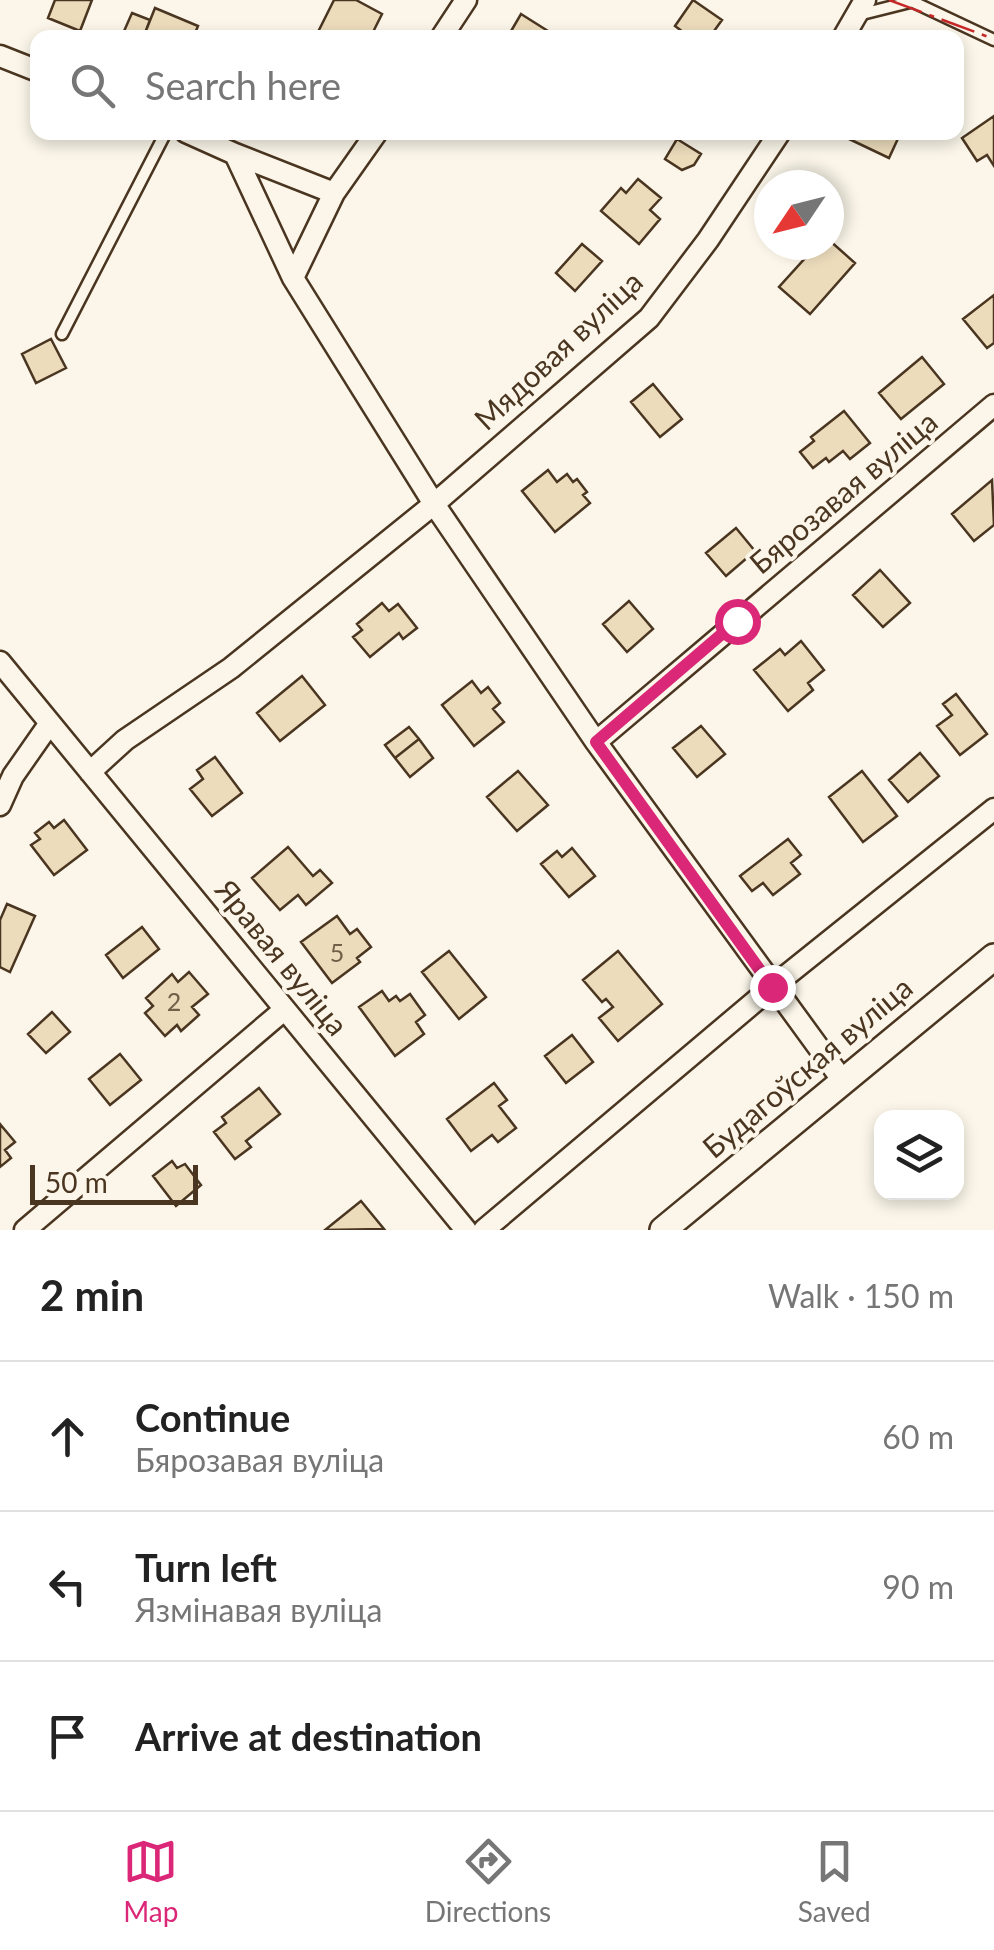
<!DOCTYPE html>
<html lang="en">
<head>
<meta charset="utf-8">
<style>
  :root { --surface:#fff; --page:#f2f2f2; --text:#222; --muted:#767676; --line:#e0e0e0; --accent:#db2777 }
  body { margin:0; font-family:Lato,sans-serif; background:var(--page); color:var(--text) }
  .controls { position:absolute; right:30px; bottom:30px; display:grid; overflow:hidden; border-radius:20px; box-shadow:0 5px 15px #0003 }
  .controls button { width:90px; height:90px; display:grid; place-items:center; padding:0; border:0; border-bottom:2px solid var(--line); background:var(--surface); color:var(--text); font:50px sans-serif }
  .compass { position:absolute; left:754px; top:170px; width:90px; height:90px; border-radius:50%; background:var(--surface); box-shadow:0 5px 15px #0003; rotate:235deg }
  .scale { position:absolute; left:30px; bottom:25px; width:168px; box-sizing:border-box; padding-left:10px; border:5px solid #4a3520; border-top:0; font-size:28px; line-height:35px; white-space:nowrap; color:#4a3520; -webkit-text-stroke:8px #fbf6e9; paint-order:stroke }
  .stop { position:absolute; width:30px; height:30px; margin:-22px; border:8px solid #db2777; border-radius:50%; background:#fff }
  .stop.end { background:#db2777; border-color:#fff; box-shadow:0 2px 10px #0008 }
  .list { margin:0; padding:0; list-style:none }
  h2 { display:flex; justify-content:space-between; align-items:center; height:130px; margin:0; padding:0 40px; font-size:42px }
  h2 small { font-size:32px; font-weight:400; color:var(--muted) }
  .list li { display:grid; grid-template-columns:65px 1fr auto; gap:30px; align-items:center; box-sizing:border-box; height:150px; padding:0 40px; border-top:2px solid var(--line) }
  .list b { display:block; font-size:38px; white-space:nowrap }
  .list p { margin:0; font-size:32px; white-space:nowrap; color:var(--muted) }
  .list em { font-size:32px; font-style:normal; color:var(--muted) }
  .icon { flex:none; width:55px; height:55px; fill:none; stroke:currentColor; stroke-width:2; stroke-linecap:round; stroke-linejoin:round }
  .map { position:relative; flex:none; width:994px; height:1230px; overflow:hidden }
  .search { position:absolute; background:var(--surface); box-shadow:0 5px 15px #0003; left:30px; right:30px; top:30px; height:110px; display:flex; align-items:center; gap:25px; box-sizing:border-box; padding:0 35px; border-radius:20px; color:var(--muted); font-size:38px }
  .sheet { height:580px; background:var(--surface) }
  nav { display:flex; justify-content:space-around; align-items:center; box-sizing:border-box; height:140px; border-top:2px solid var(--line); background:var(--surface); font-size:28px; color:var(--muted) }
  nav a { display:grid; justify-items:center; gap:5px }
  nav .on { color:var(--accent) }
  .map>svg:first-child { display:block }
</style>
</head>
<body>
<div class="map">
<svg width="994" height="1230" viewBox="0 0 994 1230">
  <rect width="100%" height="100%" fill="#fbf6e9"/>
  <path fill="#ecdcbc" stroke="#4a3520" stroke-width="2.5" d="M 55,0 L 92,0 L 80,31 L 48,18 Z
    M 334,0 L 356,0 L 382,14 L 370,38 L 315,38 Z
    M 693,0 L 722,20 L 709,38 L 691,38 L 675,26 Z
    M 155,8 L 198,26 L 193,38 L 143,38 Z
    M 132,13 L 150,20 L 143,38 L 121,38 Z
    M 521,14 L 559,38 L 507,38 Z
    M 994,116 L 994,166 L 987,155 L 977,161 L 962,138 Z
    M 849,132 L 901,132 L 889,158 L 847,138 Z
    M 677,139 L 701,154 L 694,165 L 682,170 L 665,159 Z
    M 638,179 L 661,198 L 650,210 L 660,219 L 639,244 L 601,211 L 621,188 L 626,193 Z
    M 829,240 L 855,263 L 810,314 L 779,287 L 817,245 L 829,245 Z
    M 582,244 L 602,261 L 575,291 L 556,273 Z
    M 994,295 L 994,343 L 987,348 L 963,319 Z
    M 51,339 L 66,368 L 36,383 L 22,354 Z
    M 922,357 L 944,384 L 901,419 L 879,393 Z
    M 653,384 L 682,419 L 660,437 L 631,402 Z
    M 844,411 L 870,443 L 850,459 L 843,451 L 829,462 L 826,458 L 813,468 L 800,452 L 814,441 L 811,437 Z
    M 548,470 L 557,482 L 567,474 L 573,482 L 577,479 L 587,492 L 583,495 L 590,503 L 555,532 L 522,491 Z
    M 992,480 L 994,525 L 974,541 L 952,514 Z
    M 736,528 L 755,551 L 726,576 L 706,553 Z
    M 880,570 L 910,603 L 883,627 L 853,595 Z
    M 629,601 L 653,629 L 627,652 L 603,624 Z
    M 382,603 L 389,611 L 398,604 L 417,628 L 403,639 L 399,633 L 370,657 L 353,637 L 362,630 L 357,624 Z
    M 801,641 L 824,670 L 808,683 L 813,690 L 788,711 L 754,670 L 780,649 L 785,655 Z
    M 302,676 L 325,705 L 280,741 L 257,713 Z
    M 472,681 L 481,693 L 488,687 L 500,703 L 493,709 L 504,722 L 474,746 L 442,705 Z
    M 956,694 L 987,734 L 960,755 L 937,726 L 952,715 L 943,704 Z
    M 701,726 L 725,754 L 697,777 L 673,748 Z
    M 409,727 L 419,739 L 395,758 L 385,745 Z
    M 419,739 L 433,758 L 410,777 L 395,758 Z
    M 920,753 L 939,776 L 908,802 L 889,780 Z
    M 215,757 L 242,793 L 212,816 L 190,789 L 203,779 L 197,770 Z
    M 518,771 L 548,805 L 517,831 L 487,797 Z
    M 862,771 L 897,816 L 863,842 L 829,797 Z
    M 64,820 L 87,850 L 54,875 L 31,845 L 40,839 L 35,833 L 49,822 L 54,828 Z
    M 788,839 L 801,855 L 791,863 L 800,874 L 773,895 L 763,883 L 752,891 L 740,876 Z
    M 288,847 L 313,876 L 320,870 L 332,883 L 306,905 L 298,895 L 280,910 L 252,878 Z
    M 572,848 L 595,876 L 569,897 L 541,864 L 557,851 L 562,857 Z
    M 7,904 L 35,916 L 10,972 L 0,967 L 0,920 Z
    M 337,916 L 350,934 L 357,929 L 371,947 L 357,958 L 360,962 L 332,983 L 301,942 Z
    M 142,927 L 159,949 L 123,978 L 106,955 Z
    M 449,951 L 486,997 L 459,1019 L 422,972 Z
    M 618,951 L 662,1004 L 618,1041 L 599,1018 L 613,1007 L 606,999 L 602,1002 L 583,980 Z
    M 189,972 L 208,994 L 192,1007 L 199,1015 L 181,1031 L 177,1025 L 165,1036 L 145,1013 L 153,1006 L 146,998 L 172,974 L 178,982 Z
    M 382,991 L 389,1001 L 396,996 L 400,1001 L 410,994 L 425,1015 L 416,1022 L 424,1034 L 395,1056 L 359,1007 Z
    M 52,1012 L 70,1032 L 46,1053 L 28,1034 Z
    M 572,1035 L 593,1062 L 566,1083 L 545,1056 Z
    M 120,1054 L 141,1080 L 110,1105 L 89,1079 Z
    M 494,1083 L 507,1100 L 499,1106 L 516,1128 L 498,1142 L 492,1135 L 471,1151 L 447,1119 Z
    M 259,1088 L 280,1114 L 246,1141 L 251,1147 L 235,1159 L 214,1132 L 226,1123 L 222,1117 Z
    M 0,1124 L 15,1142 L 5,1150 L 11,1158 L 0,1167 Z
    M 172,1161 L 177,1168 L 185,1164 L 201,1185 L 176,1206 L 153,1176 Z
    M 361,1201 L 384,1229 L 325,1230 Z"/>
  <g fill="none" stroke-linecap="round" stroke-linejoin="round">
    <defs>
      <path id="service" d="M 909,0 L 994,40
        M 858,15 L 910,2
        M 62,334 L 166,132"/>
      <path id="minor" d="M 441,38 L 466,0
        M 843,38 L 865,0
        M 0,56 L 38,71
        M 186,132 L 235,154 L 293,278 L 434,504 L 596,742 L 843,1081
        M 235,154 L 334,193
        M 293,278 L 334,193 L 377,132
        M 0,662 L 466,1230
        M 596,742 L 994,405
        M 90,772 L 125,740 L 231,668 L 434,504 L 649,318 L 708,240 L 780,132
        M 0,805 L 13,776 L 50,723
        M 25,1230 L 284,1010
        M 484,1230 L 772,987 L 994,809"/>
      <path id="tertiary" d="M 663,1230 L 994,957"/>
    </defs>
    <use href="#service" stroke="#4a3520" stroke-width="15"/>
    <use href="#minor" stroke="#4a3520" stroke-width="25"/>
    <use href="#tertiary" stroke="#4a3520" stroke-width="30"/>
    <use href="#service" stroke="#fbf6e9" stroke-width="10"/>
    <use href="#minor" stroke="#fbf6e9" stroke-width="20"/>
    <use href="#tertiary" stroke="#fbf6e9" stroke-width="25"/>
    <path stroke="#c62828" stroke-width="2.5" stroke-dasharray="35 8 5 8" stroke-linecap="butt" d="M 889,0 L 994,39"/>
  </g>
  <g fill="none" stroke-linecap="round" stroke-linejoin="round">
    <path stroke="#db2777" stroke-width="12" d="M 737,621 L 596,742 L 772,987"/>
  </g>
  <g text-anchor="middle" stroke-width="8" stroke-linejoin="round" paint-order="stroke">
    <g font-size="25" fill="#725f47">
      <text x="337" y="962">5</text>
      <text x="174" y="1011">2</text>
    </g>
    <g font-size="30" fill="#4a3520" stroke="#fbf6e9">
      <text transform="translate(559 351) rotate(-43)" y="10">Мядовая вуліца</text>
      <text transform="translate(844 493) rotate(-40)" y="10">Бярозавая вуліца</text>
      <text transform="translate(281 958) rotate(51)" y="10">Яравая вуліца</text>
      <text transform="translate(808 1068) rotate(-40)" y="10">Будагоўская вуліца</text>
    </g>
  </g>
</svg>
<div class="controls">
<button><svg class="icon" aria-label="layers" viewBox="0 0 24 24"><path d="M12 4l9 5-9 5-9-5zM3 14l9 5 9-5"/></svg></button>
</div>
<svg class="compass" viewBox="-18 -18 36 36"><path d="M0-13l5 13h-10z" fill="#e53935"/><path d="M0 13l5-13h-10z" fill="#767676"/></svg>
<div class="scale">50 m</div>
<div class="stop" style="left:737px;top:621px"></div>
<div class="stop end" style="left:772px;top:987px"></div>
<div class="search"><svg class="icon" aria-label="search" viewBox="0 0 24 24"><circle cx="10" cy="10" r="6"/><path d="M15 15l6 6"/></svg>Search here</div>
</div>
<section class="sheet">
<h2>2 min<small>Walk · 150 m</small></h2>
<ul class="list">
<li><svg class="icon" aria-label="ahead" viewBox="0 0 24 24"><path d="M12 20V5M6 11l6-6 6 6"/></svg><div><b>Continue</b><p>Бярозавая вуліца</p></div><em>60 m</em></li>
<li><svg class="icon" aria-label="left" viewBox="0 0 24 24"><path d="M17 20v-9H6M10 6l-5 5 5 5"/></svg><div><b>Turn left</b><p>Язмінавая вуліца</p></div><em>90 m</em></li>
<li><svg class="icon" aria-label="arrive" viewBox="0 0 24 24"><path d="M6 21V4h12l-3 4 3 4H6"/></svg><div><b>Arrive at destination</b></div></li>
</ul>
</section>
<nav>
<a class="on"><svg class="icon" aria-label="map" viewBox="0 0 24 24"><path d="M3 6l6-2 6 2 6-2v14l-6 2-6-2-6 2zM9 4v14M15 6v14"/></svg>Map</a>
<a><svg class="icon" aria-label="directions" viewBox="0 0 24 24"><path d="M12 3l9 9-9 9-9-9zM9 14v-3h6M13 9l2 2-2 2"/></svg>Directions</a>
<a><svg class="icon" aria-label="saved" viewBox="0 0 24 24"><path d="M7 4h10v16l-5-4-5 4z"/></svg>Saved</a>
</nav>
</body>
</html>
